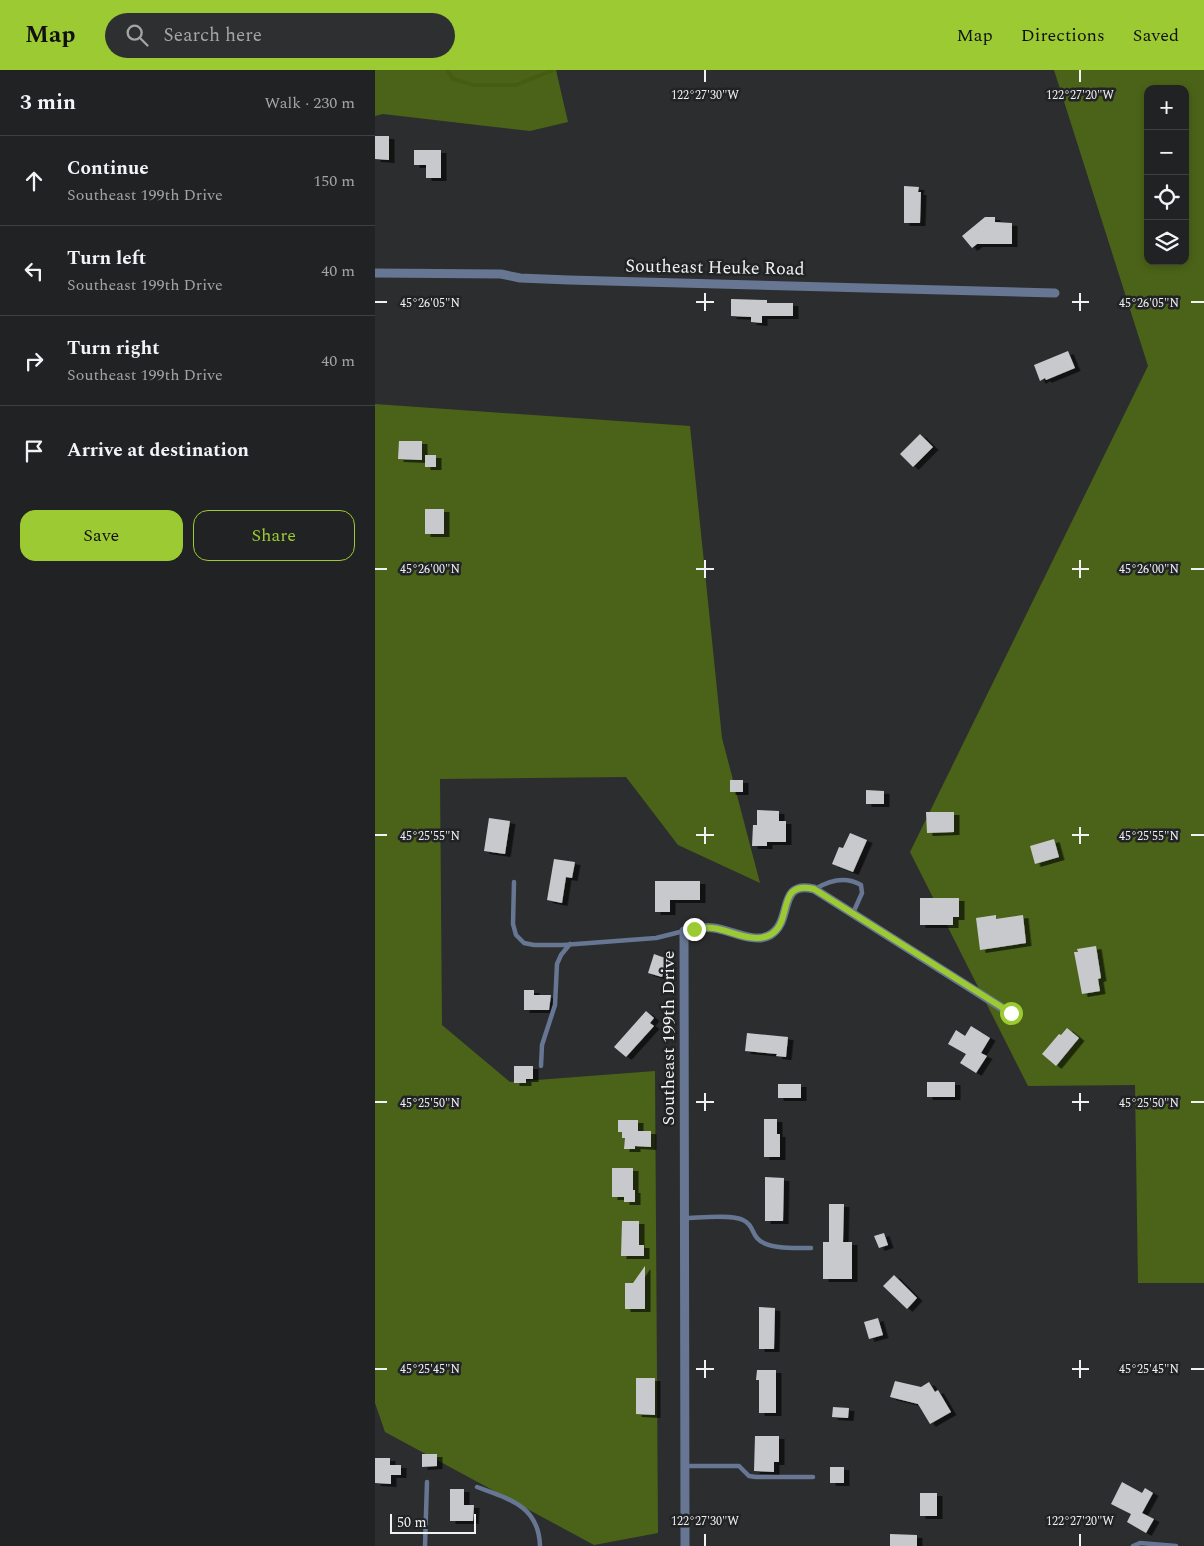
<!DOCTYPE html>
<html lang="en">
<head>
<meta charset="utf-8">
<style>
  :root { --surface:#212223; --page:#2d2f30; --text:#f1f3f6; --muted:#a2a4a6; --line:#3e3f41; --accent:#9cca32 }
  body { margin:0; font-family:Spectral,serif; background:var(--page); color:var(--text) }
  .controls { position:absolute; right:15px; top:15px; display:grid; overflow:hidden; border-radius:10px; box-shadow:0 2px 8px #0003 }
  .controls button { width:45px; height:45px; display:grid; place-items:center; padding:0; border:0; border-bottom:1px solid var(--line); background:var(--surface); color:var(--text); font:25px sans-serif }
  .scale { position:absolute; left:15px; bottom:12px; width:86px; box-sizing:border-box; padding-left:5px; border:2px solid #f0f1f3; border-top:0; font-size:14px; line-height:18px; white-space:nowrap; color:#f0f1f3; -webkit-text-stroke:4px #222325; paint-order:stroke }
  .stop { position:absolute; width:15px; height:15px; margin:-11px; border:4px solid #9cca32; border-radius:50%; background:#fff }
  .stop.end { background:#9cca32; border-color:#fff; box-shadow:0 1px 5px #0008 }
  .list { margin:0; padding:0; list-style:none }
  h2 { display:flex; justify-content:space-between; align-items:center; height:65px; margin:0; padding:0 20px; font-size:21px }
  h2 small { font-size:16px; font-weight:400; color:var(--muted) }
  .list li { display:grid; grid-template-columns:32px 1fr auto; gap:15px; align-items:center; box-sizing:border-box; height:90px; padding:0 20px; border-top:1px solid var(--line) }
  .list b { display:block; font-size:19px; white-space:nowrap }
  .list p { margin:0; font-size:16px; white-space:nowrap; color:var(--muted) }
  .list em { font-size:16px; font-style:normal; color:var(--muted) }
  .actions { display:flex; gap:10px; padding:15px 20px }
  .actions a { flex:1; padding:11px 0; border:1px solid var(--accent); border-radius:15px; text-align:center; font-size:18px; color:var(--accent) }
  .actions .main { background:var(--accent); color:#111 }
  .icon { flex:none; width:28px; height:28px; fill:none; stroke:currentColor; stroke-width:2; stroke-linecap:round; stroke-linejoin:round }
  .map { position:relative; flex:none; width:829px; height:1476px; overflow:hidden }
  header { display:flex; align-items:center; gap:30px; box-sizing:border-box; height:70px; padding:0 25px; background:var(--accent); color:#111 }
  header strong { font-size:24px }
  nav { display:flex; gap:28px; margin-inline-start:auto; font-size:18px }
  .search { width:350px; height:45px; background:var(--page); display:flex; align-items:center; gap:12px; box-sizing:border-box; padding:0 18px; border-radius:28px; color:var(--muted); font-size:19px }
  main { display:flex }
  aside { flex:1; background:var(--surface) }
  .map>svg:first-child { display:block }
</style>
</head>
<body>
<header>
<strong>Map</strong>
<div class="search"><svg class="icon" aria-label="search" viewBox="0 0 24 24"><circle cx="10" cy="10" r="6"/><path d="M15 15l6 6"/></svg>Search here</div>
<nav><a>Map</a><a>Directions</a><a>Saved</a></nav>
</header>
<main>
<aside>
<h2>3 min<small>Walk · 230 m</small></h2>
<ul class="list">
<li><svg class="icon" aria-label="ahead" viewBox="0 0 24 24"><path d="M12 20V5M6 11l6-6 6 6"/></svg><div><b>Continue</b><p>Southeast 199th Drive</p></div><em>150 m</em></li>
<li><svg class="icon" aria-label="left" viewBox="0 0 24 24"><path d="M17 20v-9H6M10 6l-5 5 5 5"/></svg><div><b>Turn left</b><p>Southeast 199th Drive</p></div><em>40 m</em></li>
<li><svg class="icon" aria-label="right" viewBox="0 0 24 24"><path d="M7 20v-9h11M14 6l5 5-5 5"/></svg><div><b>Turn right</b><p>Southeast 199th Drive</p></div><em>40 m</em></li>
<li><svg class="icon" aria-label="arrive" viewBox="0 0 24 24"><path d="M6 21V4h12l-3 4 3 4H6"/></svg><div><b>Arrive at destination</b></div></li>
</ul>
<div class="actions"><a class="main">Save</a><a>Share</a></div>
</aside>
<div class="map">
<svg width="829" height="1476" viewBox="0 0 829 1476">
  <defs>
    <filter id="shadow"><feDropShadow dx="5.5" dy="3" stdDeviation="0" flood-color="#0009"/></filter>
  </defs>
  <rect width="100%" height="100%" fill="#2c2d2f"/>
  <path fill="#4b6318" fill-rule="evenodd" d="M 0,0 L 181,0 L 193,52 L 155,61 L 8,44 L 0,46 Z
    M 679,0 L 829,0 L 829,1213 L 763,1213 L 760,1015 L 653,1016 L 535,782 L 773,296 ZM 773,19 L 810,19 L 810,191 L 773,191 Z
    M 0,334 L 315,356 L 347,668 L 385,813 L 303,775 L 251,707 L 65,709 L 67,955 L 135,1012 L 280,1001 L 283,1463 L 219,1475 L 10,1362 L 0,1333 Z"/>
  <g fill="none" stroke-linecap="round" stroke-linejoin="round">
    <path stroke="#465d11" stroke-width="4" d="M 72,0 L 78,9 L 99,15 L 141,15 L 178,0"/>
  </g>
  <path fill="#c8c9cc" filter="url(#shadow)" d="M 0,66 L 14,66 L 14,90 L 0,89 Z
    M 39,80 L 66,80 L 66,108 L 51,108 L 51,95 L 39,95 Z
    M 529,116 L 544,117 L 543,122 L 546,122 L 545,153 L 529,153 Z
    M 610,147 L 620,147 L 620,152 L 637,153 L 637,174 L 602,174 L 597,178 L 587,166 Z
    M 356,229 L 392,230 L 392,233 L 418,233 L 418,246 L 387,246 L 387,253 L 376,252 L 376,247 L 356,246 Z
    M 693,281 L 700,298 L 671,310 L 670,308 L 665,311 L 659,295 Z
    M 545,364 L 558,377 L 538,397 L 525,384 Z
    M 24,371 L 47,371 L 47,390 L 23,389 Z
    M 50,385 L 61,385 L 61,397 L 50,397 Z
    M 50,439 L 69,439 L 69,464 L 50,464 Z
    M 355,710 L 368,710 L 368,722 L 355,722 Z
    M 491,720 L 509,721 L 509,734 L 491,734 Z
    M 382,740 L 404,741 L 404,751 L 411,751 L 411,772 L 392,772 L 392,776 L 377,776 L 378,755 L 382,755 Z
    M 551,742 L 579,742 L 579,762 L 552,763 Z
    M 114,748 L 135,751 L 130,784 L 109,781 Z
    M 475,763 L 492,770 L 478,802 L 457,794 L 464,777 L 468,778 Z
    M 679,769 L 684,787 L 660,794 L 655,776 Z
    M 179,789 L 200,792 L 197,808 L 191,807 L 187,833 L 172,830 Z
    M 280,811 L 325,811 L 325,830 L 295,830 L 295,842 L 280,842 Z
    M 545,828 L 584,828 L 584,847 L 578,847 L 578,855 L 545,855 Z
    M 621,845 L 621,849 L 648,845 L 651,873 L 605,880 L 601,848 Z
    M 721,876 L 726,908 L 723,909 L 725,921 L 707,924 L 699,882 L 703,882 L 702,879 Z
    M 279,884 L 290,888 L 289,892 L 291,894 L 287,907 L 273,903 Z
    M 149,920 L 159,920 L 159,925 L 176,925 L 174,940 L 149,940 Z
    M 271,941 L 279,948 L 275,953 L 279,956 L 251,987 L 239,977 Z
    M 596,956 L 615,968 L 606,983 L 612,986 L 601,1003 L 585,993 L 591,984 L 573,974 L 581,960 L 590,966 Z
    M 692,958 L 704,968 L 681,996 L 667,984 L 684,964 L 686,965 Z
    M 372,963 L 413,967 L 411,987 L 401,986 L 402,984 L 370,981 Z
    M 139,996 L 158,996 L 158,1009 L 151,1009 L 151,1013 L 139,1013 Z
    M 552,1012 L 580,1012 L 580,1027 L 552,1027 Z
    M 403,1014 L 426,1014 L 426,1028 L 403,1028 Z
    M 389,1049 L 402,1049 L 402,1064 L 405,1064 L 405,1087 L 389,1087 Z
    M 243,1050 L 263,1050 L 263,1061 L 276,1061 L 276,1077 L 260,1076 L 260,1079 L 249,1079 L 250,1068 L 247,1068 L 247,1062 L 243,1062 Z
    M 237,1098 L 258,1098 L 258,1120 L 260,1120 L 260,1132 L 249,1132 L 249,1127 L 237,1127 Z
    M 390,1107 L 409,1108 L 408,1151 L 390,1151 Z
    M 454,1134 L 469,1134 L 468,1172 L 477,1172 L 477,1209 L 448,1209 L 448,1172 L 454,1172 Z
    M 247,1151 L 264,1151 L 264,1175 L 269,1175 L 269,1186 L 246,1186 Z
    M 509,1163 L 513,1175 L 504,1178 L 499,1166 Z
    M 270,1196 L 270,1239 L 250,1239 L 250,1213 L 258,1213 Z
    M 519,1205 L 542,1228 L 532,1239 L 508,1216 Z
    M 384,1237 L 400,1238 L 399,1279 L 384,1279 Z
    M 503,1248 L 508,1265 L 494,1269 L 489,1252 Z
    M 382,1300 L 401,1300 L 401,1343 L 384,1343 L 384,1310 L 381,1310 Z
    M 261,1308 L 280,1308 L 280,1345 L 261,1344 Z
    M 520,1311 L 546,1317 L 554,1312 L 560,1322 L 563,1320 L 576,1342 L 555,1354 L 543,1334 L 515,1327 Z
    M 458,1337 L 474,1338 L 473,1348 L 457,1347 Z
    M 380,1366 L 404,1366 L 404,1392 L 399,1392 L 399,1402 L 379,1401 Z
    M 47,1384 L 62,1384 L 62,1396 L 47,1397 Z
    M 0,1388 L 15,1388 L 15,1395 L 26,1395 L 26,1405 L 16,1405 L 16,1414 L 0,1413 Z
    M 455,1397 L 469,1397 L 469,1413 L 455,1413 Z
    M 747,1412 L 767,1423 L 770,1418 L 778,1423 L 767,1443 L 779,1449 L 771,1463 L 752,1452 L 756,1444 L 736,1434 Z
    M 75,1419 L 89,1419 L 89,1435 L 99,1435 L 98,1451 L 75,1451 Z
    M 545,1423 L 562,1423 L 562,1446 L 545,1446 Z
    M 515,1464 L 542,1465 L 542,1476 L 515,1476 Z"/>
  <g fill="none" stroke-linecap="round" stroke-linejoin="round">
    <path stroke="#677692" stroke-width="4.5" d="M 139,812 L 138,854 L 141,865 L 149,873 L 159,875 L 188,875 L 281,868 L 309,861
      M 440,819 C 455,810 471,806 486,815 L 487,823 L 478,843
      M 166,996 L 167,975 L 180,935 L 182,894 L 186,885 L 195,874
      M 309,1148 C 323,1148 356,1144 368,1150 C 377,1154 377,1162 382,1168 C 392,1180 422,1178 436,1178
      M 309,1396 L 364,1396 L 374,1406 L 381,1407 L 438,1407
      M 102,1417 C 134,1429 164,1436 165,1476
      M 50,1476 L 52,1412
      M 758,1476 L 765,1473 L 801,1476"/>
    <path stroke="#677692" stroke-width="9" d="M 0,203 L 126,204 L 145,208 L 194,210 L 680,223
      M 310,1476 L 309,861 C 319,859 329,856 339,858 C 356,860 379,874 395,865 C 419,851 401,810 439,819 L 640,946"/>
  </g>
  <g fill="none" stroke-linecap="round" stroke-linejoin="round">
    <path stroke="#9cca32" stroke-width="6" d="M 319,859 C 325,858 331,857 338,858 C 355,860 378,874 395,865 C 419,852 400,810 439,819 L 636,943"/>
  </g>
  <path fill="none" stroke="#f0f1f3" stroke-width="2" d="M 330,0 L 330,12M 705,0 L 705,12M 330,223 L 330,241M 705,223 L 705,241M 0,232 L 12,232M 321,232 L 339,232M 697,232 L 714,232M 816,232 L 829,232M 330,490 L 330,508M 705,490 L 705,508M 0,499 L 12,499M 321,499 L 339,499M 697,499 L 714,499M 816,499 L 829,499M 330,757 L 330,774M 705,757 L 705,774M 0,765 L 12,765M 321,765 L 339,765M 697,765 L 714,765M 816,765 L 829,765M 330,1023 L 330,1041M 705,1023 L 705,1041M 0,1032 L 12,1032M 321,1032 L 339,1032M 697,1032 L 714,1032M 816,1032 L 829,1032M 330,1290 L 330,1308M 705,1290 L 705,1308M 0,1299 L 12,1299M 321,1299 L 339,1299M 697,1299 L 714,1299M 816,1299 L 829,1299M 330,1464 L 330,1476M 705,1464 L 705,1476"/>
  <g text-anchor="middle" stroke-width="5" stroke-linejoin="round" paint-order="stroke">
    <g font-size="18" fill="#f0f1f3" stroke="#222325">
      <text transform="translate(340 197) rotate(1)" y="6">Southeast Heuke Road</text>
      <text transform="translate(293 968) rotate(-90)" y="6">Southeast 199th Drive</text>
    </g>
  </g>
  <g font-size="12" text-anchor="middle" fill="#f0f1f3" stroke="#222325" stroke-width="5" stroke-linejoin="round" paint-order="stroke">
    <text x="330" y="29">122°27'30"W</text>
    <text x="705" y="29">122°27'20"W</text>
    <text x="55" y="237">45°26'05"N</text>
    <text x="774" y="237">45°26'05"N</text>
    <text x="55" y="503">45°26'00"N</text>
    <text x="774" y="503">45°26'00"N</text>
    <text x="55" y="770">45°25'55"N</text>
    <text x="774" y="770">45°25'55"N</text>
    <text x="55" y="1037">45°25'50"N</text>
    <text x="774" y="1037">45°25'50"N</text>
    <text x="55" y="1303">45°25'45"N</text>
    <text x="774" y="1303">45°25'45"N</text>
    <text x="330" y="1455">122°27'30"W</text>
    <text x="705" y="1455">122°27'20"W</text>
  </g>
</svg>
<div class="controls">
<button>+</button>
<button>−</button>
<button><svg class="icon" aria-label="locate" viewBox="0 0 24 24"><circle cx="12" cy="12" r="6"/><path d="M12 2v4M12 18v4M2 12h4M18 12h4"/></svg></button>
<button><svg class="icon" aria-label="layers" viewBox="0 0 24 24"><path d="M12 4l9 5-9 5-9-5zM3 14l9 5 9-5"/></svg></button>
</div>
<div class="scale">50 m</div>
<div class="stop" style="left:636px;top:943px"></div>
<div class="stop end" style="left:319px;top:859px"></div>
</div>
</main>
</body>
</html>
